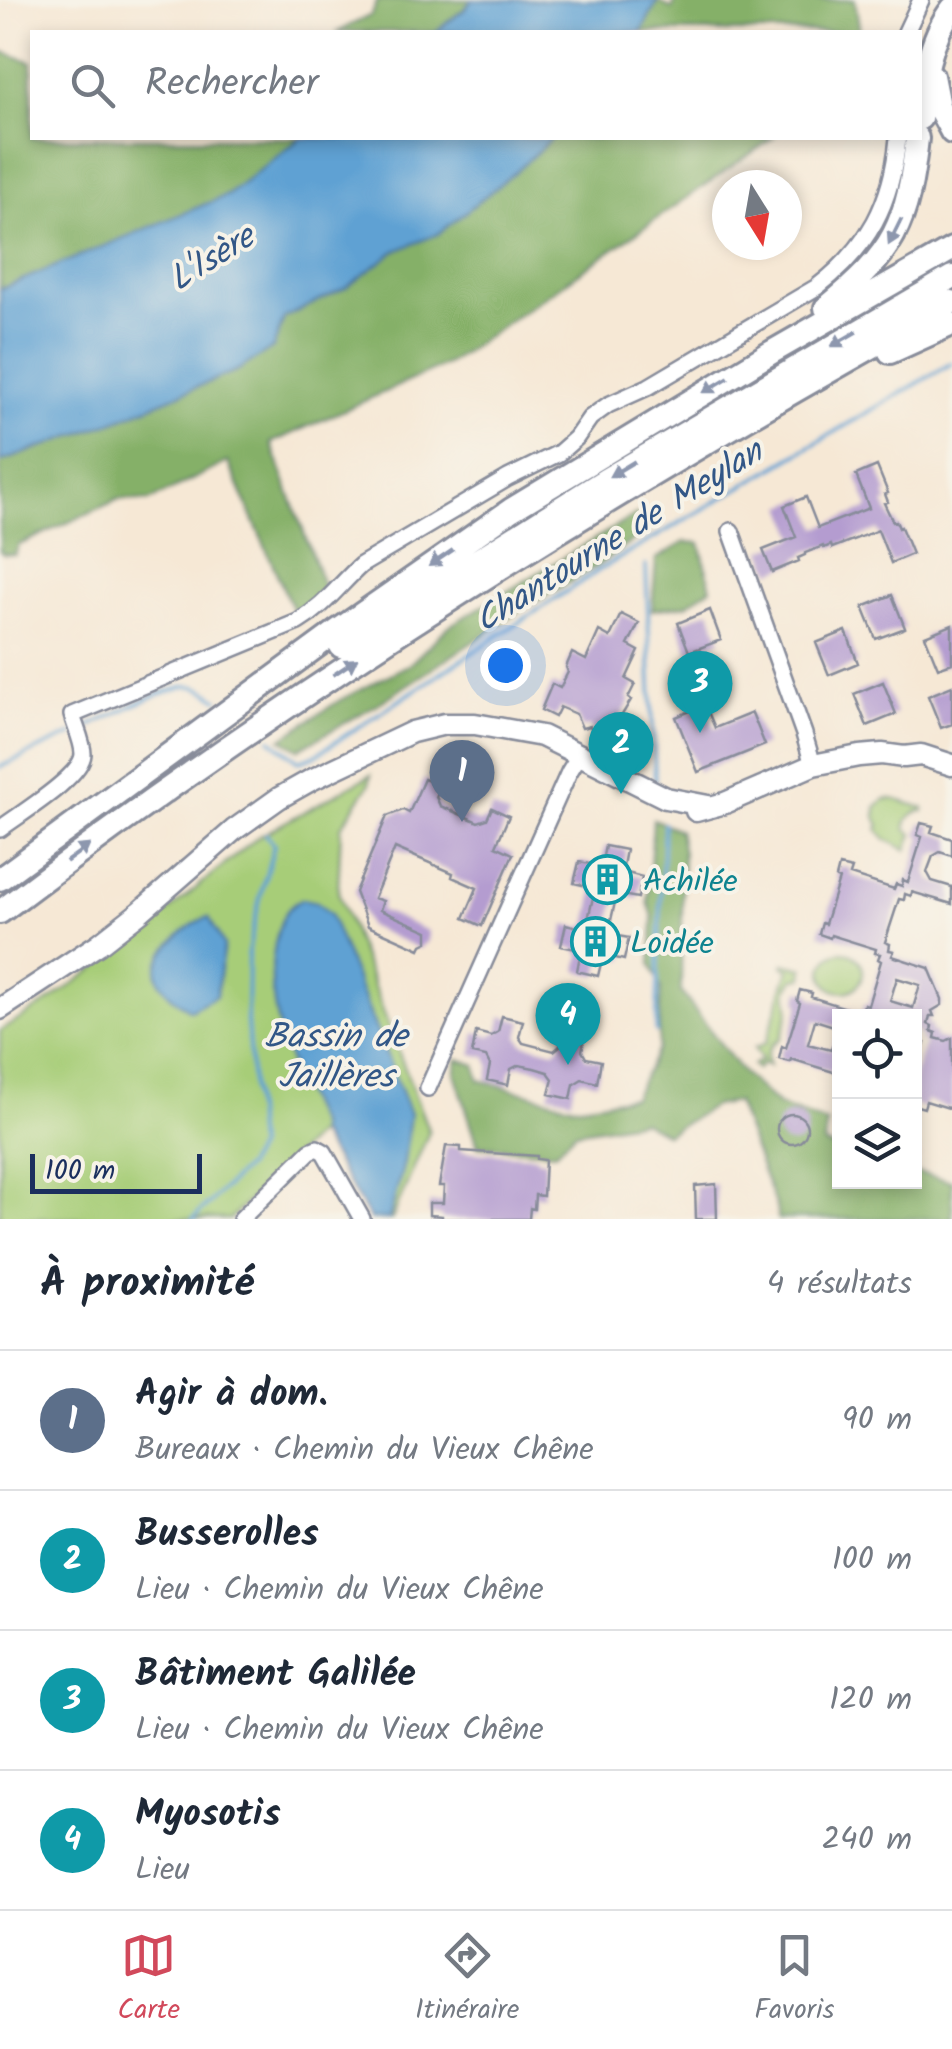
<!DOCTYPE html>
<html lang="fr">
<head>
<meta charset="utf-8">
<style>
  :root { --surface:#fff; --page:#f6f6f7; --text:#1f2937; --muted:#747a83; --line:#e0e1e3; --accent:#d1495b }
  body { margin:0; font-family:Kalam,sans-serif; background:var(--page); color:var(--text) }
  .controls { position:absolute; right:30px; bottom:30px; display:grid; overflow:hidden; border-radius:0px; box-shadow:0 5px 15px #0003 }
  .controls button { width:90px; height:90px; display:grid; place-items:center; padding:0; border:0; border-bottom:2px solid var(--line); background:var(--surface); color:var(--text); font:50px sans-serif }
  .compass { position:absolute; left:712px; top:170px; width:90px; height:90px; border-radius:50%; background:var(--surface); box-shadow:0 5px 15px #0003; rotate:169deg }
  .scale { position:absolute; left:30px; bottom:25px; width:172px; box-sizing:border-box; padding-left:10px; border:5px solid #1b2f5e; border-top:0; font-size:28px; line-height:35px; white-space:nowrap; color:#1b2f5e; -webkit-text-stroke:8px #f7f3e8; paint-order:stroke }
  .you { position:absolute; left:505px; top:665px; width:35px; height:35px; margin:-25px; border:8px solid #fff; border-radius:50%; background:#1a73e8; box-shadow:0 0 0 15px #1a73e833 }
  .badge { display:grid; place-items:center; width:65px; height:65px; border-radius:50%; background:var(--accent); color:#fff; font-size:32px; font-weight:700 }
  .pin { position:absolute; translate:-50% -82px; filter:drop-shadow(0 2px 5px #0008) }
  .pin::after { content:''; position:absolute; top:52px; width:35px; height:30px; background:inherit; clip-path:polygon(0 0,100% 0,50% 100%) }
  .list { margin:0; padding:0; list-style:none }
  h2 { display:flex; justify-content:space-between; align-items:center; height:130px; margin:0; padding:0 40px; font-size:42px }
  h2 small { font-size:32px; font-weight:400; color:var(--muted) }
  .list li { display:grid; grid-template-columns:65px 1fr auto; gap:30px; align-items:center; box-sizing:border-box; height:140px; padding:0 40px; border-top:2px solid var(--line) }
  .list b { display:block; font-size:38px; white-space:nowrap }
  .list p { margin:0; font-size:32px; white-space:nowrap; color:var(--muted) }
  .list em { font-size:32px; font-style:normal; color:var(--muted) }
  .icon { flex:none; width:55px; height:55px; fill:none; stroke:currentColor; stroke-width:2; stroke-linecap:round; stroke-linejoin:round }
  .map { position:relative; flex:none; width:952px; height:1219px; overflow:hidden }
  .search { position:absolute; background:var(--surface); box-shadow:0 5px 15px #0003; left:30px; right:30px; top:30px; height:110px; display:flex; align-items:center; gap:25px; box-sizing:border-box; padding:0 35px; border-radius:0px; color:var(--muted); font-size:38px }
  .sheet { height:690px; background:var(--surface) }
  nav { display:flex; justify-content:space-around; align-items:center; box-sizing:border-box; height:140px; border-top:2px solid var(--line); background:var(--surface); font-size:28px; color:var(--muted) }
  nav a { display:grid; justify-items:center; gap:5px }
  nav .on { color:var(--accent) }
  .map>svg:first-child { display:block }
</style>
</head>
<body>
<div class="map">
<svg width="952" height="1219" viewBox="0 0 952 1219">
  <rect width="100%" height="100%" fill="#f7f3e8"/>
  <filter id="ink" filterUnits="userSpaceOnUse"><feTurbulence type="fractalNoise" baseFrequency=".01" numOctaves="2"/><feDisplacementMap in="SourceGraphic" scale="20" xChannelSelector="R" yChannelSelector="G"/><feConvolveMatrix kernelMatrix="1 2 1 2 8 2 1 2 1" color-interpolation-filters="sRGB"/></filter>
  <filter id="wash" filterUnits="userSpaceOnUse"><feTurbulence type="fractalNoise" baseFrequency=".0048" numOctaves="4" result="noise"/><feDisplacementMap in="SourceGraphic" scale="40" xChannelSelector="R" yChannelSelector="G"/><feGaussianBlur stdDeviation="2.25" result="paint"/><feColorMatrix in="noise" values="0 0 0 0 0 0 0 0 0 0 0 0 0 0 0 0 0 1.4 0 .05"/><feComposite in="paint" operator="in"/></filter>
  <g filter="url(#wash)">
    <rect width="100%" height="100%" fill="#f6e8d5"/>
    <path fill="#a7cd78" stroke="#617e6b" stroke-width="2.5" d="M 371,775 L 369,785 L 341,827 L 338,892 L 429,1132 L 392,1219 L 370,1219 L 318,1133 L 230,1219 L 0,1219 L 0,1031 L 48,1002 L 125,947 L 258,837 Z
      M 885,799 L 894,799 L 924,808 L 924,811 C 914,811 905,818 906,829 L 913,834 L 907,850 L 887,840 L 877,829 L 880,826 L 876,817 L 876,807 Z
      M823 972a20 20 0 1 1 40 0a20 20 0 1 1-40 0Z
      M 784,963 L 804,968 L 803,978 L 795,979 C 781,995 791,995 789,1012 C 787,1020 784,1030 781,1038 C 770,1045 764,1053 769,1066 L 763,1063 L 757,1069 L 753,1065 L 762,1059 L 754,1048 L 766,1043 L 789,969 L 783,966 Z"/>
    <path fill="#85b068" stroke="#507063" stroke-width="2.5" d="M 378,0 L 472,0 L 464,9 L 435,32 L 336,32 L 371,15 Z
      M 676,0 L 855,0 L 860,32 L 641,32 L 658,1 L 672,9 Z
      M 0,51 L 32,62 L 32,138 L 301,138 L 228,195 L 0,289 Z
      M 552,138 L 773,138 L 449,363 L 271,443 L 329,601 L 298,622 L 228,462 L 149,501 L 119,499 L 19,545 L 15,555 L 3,554 L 0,551 L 0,462 L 112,422 L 238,370 L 272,348 L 284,318 L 347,287 L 395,251 L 438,234 L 515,172 Z
      M 637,514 L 657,524 L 595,567 L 525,608 L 381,702 L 299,749 L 281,739 L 340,700 L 410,664 L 449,626 Z
      M 685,542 L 700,543 L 711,588 L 686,605 L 652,610 L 656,559 Z
      M 653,819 L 679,830 L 683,853 L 681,992 L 743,1073 L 779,1106 L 827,1123 L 824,1144 L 839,1150 L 840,1182 L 914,1182 L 915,1172 L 952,1181 L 952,1219 L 778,1219 L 776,1207 L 736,1102 L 714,1106 L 666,1134 L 642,1121 L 575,1132 L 555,1152 L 478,1146 L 455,1073 L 458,1059 L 476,1065 L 479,1080 L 574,1106 L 633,1097 L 658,1049 L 661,988 L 651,964 L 653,917 L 648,902 Z"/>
    <path fill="#5ea1d3" stroke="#3c6898" stroke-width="2.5" d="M 472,0 L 658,0 L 641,32 L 435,32 L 464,10 Z
      M 301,138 L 552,138 L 515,172 L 438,234 L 395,251 L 347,287 L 284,318 L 273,348 L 238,370 L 112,422 L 0,462 L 0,289 L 228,195 Z
      M 302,899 L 317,902 L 330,914 L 410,1114 L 404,1163 L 389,1219 L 370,1219 L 318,1132 L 318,1125 C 291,1068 262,1008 275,944 C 279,925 283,908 302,899 Z
      M 209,917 L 224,946 L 216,996 L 190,1010 C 180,1003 166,994 160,982 C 146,959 189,922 209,917 Z"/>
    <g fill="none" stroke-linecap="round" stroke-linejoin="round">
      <path stroke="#5ea1d3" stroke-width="4" d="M 646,565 L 655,779
        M 82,730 C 105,719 166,687 189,686 C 201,686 209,693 218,699
        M 270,739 L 299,761 L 314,756 L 601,569 L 952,363
        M 0,767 L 73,734
        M 656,1032 L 664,824
        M 193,1219 L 246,1167 L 257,1147 L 247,1022 L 248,952 L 260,898 L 274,845 L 266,834"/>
    </g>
    <g id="blocks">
      <path fill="#b49cd0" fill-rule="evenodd" d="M 877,466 L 888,493 L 885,494 L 888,502 L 884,503 L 893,522 L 896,521 L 899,528 L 901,527 L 912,554 L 891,563 L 878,530 L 832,548 L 831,545 L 824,548 L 823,546 L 805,553 L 805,555 L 798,558 L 799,561 L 772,572 L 763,550 L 796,537 L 784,506 L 806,497 L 818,528 L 869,508 L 856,475 Z
        M 892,595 L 905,628 L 876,639 L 863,607 Z
        M 710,610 L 721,640 L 689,652 L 678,623 Z
        M 621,614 L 639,623 L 628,645 L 639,651 L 626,679 L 635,684 L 628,698 L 631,700 L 607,740 L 594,734 L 590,726 L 582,728 L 576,714 L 560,707 L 555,717 L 541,710 L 552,684 L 560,688 L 568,672 L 566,667 L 572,653 L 586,660 L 599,631 L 610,637 Z
        M 952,625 L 952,663 L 938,668 L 925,636 Z
        M 846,631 L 858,663 L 829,675 L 816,643 Z
        M 883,682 L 896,714 L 867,726 L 854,694 Z
        M 952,686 L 952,724 L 941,728 L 928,696 Z
        M 705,705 L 715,728 L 752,713 L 765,745 L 698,772 L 676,717 Z
        M 424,779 L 441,786 L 436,797 L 440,806 L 478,822 L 487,819 L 492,808 L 509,816 L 496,846 L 513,854 L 482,926 L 464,918 L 477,888 L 452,877 L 453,873 L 395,848 L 374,898 L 383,901 L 380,910 L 428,931 L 428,942 L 422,945 L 420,949 L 368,926 L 355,892 L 387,816 L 403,810 L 409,813 Z
        M 921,823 L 933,826 L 931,832 L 952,839 L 952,856 L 940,852 L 933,856 L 927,872 L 932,881 L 952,887 L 952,904 L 912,892 L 911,896 L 905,894 L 904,900 L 899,899 L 885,942 L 890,944 L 889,950 L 894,951 L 892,956 L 929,968 L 942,999 L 942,1005 L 932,1011 L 934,1016 L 930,1016 L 928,1024 L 932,1026 L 931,1031 L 936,1033 L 935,1038 L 946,1041 L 952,1038 L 952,1109 L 926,1101 L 924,1108 L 914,1105 L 914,1076 L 925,1043 L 920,1041 L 922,1036 L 917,1034 L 918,1031 L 914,1030 L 914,1016 L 840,1016 L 840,1028 L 815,1020 L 808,1044 L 831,1050 L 838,1030 L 840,1031 L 840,1074 L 791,1059 L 790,1062 L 779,1059 L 782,1046 L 786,1048 L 800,1003 L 797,1001 L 800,990 L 812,993 L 811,997 L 862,1013 L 864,1004 L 868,1005 L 881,961 L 878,959 L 880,954 L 875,953 L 876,949 L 831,935 L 830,938 L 819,934 L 822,923 L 825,924 L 839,879 L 836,878 L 839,866 L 852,869 L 850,875 L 894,889 L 896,884 L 902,886 L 903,880 L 908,882 L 922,837 L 917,835 ZM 897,978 L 920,985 L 913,1008 L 890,1001 Z
        M 605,846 L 626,850 L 623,866 L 627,873 L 642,877 L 638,898 L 622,895 L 616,898 L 609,929 L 613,935 L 629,938 L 624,960 L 603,955 L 598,976 L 577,971 L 580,955 L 576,949 L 561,946 L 566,924 L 581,928 L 587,924 L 594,893 L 591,887 L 574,883 L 579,862 L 595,865 L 602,861 Z
        M 502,1016 L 523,1021 L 519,1037 L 523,1043 L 554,1051 L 560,1046 L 564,1031 L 585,1036 L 582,1051 L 586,1058 L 601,1061 L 597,1083 L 582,1079 L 574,1084 L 571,1099 L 549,1094 L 553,1079 L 548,1072 L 534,1068 L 519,1065 L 511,1069 L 508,1085 L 487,1080 L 490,1065 L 486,1057 L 472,1054 L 476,1032 L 491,1036 L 498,1032 Z
        M777 1129a15 15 0 1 1 30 0a15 15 0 1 1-30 0Z
        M 446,1146 L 461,1147 L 461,1151 L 537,1156 L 537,1159 L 545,1160 L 543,1196 L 535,1195 L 534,1209 L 530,1208 L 529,1219 L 442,1219 L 442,1216 L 429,1215 L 429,1203 L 443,1203 L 444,1186 L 439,1186 Z
        M 716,1184 L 717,1219 L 696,1219 L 695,1186 Z"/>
    </g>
  </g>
  <g filter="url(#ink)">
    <use href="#blocks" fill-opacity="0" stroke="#888c9a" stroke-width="2.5"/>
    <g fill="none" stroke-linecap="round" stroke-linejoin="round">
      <defs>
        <path id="minor" d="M 906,32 L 921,0
          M 731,531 L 804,734 L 813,765
          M 0,829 C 18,815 82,777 83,754 C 83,742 75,726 72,715 L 298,622 C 325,606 339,585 361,565 L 508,478 L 559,453 L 576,438 L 590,418 L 608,405 L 648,387 L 817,287 C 869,247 892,203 898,138
          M 428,1088 L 569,772 L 580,754
          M 241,1219 L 310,1151 L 317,1148 L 324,1152 L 362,1219"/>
        <path id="major" d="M 696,811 L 725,803 L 813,765 L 859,756 L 882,754 L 904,757 L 921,755 L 952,765
          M 0,1009 L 99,944 L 140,912 L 234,830 L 279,798 L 311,780 L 412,732 L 445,724 L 475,724 L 542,736 L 666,798 L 708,806"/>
        <path id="highway" d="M 932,76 L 938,106 L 952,132
          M 920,118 C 923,82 929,39 952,9
          M 826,308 C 894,253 908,224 917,138
          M 890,352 L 952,324
          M 341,646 L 605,480 L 952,277
          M 0,879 L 336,632 L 511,510 L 772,352 L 952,249
          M 0,912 C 301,684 622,485 952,302"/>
      </defs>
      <use href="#minor" stroke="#888c9a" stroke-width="20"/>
      <use href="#major" stroke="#888c9a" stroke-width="25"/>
      <use href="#highway" stroke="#888c9a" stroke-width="28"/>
      <use href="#minor" stroke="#fff" stroke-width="15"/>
      <use href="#major" stroke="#fff" stroke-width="20"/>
      <use href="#highway" stroke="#fff" stroke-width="22"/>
    </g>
    <defs><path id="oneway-solid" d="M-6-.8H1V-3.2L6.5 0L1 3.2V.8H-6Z" transform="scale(2.5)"/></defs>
    <g fill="#8d97ae">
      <use href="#oneway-solid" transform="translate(895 232) rotate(116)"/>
      <use href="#oneway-solid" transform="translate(844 339) rotate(150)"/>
      <use href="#oneway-solid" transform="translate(716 385) rotate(149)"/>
      <use href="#oneway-solid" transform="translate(622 469) rotate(149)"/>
      <use href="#oneway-solid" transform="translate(441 558) rotate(146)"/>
      <use href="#oneway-solid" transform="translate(345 667) rotate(-34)"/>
      <use href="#oneway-solid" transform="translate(78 853) rotate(-36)"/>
    </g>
  </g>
  <defs>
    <symbol id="building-ring" viewBox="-11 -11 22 22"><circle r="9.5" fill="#f7f3e8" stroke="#0f9aa8" stroke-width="1.5"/><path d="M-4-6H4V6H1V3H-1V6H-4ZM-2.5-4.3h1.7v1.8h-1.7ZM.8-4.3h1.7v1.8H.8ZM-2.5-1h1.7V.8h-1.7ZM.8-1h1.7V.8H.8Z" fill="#0f9aa8"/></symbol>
  </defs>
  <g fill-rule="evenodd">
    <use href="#building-ring" x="580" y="852" width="55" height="55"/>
    <use href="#building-ring" x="568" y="914" width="55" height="55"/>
  </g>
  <g text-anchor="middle" stroke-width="8" stroke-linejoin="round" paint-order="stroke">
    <g font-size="32" fill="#0d838f" stroke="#f7f3e8" text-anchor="start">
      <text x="643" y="891">Achilée</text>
      <text x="630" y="953">Loidée</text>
    </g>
    <g font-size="35" font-style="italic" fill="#325787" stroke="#f7f3e8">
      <text transform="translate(211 257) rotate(-32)" y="12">L'Isère</text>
      <text transform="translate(618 535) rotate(-32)" y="12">Chantourne de Meylan</text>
      <text x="336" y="1047">Bassin de<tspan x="336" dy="40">Jaillères</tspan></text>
    </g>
  </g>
</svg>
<div class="controls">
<button><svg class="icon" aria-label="locate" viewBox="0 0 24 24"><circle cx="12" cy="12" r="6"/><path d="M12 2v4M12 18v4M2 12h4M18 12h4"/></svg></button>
<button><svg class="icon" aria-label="layers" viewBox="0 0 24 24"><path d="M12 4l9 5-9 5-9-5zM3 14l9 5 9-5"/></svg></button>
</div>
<svg class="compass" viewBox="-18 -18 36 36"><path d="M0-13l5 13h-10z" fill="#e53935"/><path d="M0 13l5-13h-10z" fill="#747a83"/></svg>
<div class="scale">100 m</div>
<div class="you"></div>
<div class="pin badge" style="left:462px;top:822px;background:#5c6f8a">1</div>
<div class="pin badge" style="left:621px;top:794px;background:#0f9aa8">2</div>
<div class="pin badge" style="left:700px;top:733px;background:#0f9aa8">3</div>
<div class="pin badge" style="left:568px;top:1065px;background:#0f9aa8">4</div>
<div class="search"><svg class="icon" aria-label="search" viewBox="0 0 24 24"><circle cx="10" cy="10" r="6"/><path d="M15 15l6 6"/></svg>Rechercher</div>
</div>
<section class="sheet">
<h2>À proximité<small>4 résultats</small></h2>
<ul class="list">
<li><span class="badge" style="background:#5c6f8a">1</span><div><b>Agir à dom.</b><p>Bureaux · Chemin du Vieux Chêne</p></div><em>90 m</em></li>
<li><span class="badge" style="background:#0f9aa8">2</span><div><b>Busserolles</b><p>Lieu · Chemin du Vieux Chêne</p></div><em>100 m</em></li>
<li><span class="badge" style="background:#0f9aa8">3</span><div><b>Bâtiment Galilée</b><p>Lieu · Chemin du Vieux Chêne</p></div><em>120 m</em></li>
<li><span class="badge" style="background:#0f9aa8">4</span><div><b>Myosotis</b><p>Lieu</p></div><em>240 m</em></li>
</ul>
</section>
<nav>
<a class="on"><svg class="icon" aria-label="map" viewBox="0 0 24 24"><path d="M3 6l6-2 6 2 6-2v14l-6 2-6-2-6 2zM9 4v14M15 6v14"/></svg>Carte</a>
<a><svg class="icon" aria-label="directions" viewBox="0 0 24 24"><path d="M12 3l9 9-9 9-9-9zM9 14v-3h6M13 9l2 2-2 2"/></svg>Itinéraire</a>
<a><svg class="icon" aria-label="saved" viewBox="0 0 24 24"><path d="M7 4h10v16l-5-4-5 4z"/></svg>Favoris</a>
</nav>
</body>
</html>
